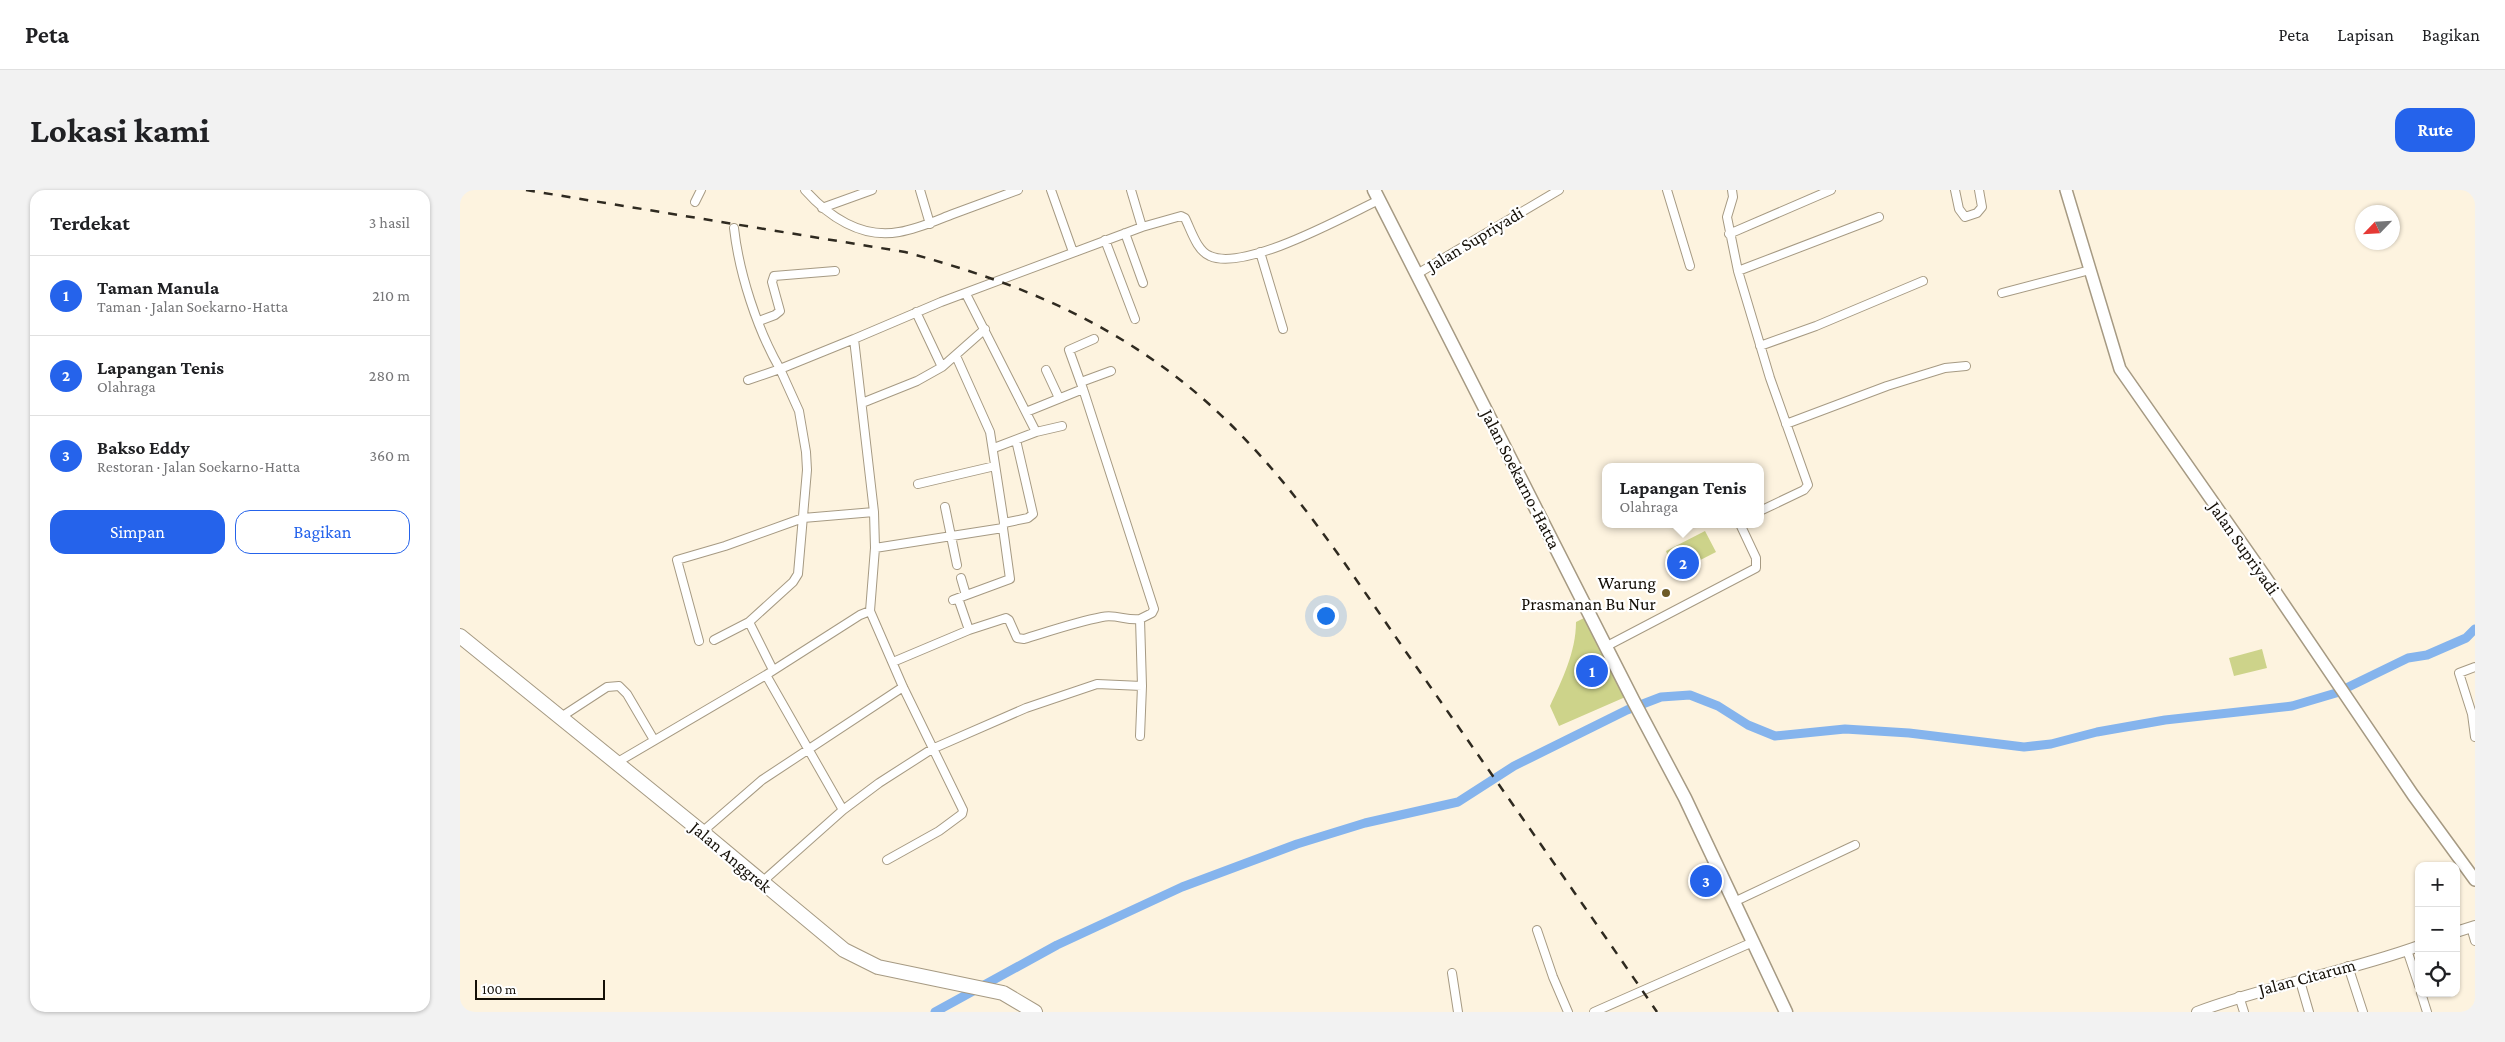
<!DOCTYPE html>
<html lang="id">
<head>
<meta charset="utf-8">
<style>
  :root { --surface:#fff; --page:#f2f2f2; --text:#202124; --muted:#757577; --line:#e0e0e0; --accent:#2563eb }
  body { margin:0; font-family:"Crimson Pro",serif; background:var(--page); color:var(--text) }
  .controls { position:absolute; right:15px; bottom:15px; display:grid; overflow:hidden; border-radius:10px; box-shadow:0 1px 4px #0004 }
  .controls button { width:45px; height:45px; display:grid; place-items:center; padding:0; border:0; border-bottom:1px solid var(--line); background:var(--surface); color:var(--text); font:25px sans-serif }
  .compass { position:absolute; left:1895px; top:15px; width:45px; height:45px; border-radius:50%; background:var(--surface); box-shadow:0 1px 4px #0004; rotate:245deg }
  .scale { position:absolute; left:15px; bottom:12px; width:130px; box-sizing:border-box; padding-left:5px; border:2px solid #140f07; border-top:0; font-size:14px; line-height:18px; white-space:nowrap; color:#140f07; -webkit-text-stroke:4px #fff; paint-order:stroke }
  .you { position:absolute; left:865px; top:425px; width:18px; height:18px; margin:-12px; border:4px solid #fff; border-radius:50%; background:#1a73e8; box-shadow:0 0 0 8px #1a73e833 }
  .badge { display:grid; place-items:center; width:32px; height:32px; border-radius:50%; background:var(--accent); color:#fff; font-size:16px; font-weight:700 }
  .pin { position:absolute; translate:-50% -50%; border:2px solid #fff; box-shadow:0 1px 5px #0006 }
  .popup { position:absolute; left:1142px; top:273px; width:162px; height:65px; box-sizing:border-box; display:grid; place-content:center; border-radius:10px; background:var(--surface); filter:drop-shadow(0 1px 4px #0005); font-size:16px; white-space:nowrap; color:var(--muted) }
  .popup b { font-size:19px; color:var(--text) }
  .popup::after { content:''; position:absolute; left:50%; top:100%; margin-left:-10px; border:10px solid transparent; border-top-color:var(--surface) }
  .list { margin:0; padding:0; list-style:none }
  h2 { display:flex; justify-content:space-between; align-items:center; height:65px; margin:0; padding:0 20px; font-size:21px }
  h2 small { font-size:16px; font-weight:400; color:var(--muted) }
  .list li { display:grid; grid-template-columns:32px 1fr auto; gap:15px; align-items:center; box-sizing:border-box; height:80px; padding:0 20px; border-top:1px solid var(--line) }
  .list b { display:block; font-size:19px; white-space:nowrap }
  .list p { margin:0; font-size:16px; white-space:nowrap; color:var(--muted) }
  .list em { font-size:16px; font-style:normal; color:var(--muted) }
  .actions { display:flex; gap:10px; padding:15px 20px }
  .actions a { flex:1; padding:11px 0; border:1px solid var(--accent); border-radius:15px; text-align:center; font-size:18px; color:var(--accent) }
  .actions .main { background:var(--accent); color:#fff }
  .icon { flex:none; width:28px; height:28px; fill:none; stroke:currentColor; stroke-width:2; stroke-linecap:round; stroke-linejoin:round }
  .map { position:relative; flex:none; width:2015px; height:822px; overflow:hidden; border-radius:15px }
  header { display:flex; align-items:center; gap:30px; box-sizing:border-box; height:70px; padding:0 25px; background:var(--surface); border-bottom:1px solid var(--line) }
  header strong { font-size:24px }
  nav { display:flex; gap:28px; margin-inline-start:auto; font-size:18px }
  .intro { display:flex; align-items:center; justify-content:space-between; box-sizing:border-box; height:120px; padding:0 30px }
  h1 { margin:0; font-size:35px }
  .button { padding:12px 22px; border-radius:15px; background:var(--accent); color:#fff; font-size:18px; font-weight:700 }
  main { display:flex; gap:30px; padding:0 30px }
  aside { flex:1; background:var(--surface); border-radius:15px; box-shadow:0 1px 4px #0004 }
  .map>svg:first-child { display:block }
</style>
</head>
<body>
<header>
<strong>Peta</strong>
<nav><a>Peta</a><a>Lapisan</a><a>Bagikan</a></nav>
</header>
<div class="intro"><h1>Lokasi kami</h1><a class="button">Rute</a></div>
<main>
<aside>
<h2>Terdekat<small>3 hasil</small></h2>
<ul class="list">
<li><span class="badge">1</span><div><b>Taman Manula</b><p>Taman · Jalan Soekarno-Hatta</p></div><em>210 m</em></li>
<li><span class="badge">2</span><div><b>Lapangan Tenis</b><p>Olahraga</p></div><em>280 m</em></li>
<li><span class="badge">3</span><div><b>Bakso Eddy</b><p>Restoran · Jalan Soekarno-Hatta</p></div><em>360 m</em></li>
</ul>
<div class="actions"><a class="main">Simpan</a><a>Bagikan</a></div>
</aside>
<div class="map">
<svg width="2015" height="822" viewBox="0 0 2015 822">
  <rect width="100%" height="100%" fill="#fdf3df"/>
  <path fill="#cdd38a" d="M 1245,341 L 1256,362 L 1215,383 L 1206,361 Z
    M 1130,425 L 1170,505 L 1099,536 L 1090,516 C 1102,490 1116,462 1116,432 Z
    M 1802,459 L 1807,478 L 1774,486 L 1769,468 Z"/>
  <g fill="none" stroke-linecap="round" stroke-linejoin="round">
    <path stroke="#85b4ed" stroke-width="9" d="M 475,822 L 597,755 L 722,697 L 837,654 L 905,633 L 998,612 L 1054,576 L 1167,520 L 1201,507 L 1230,505 L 1258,516 L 1288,535 L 1315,546 L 1385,539 L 1449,543 L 1564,557 L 1591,554 L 1637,542 L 1705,530 L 1832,516 L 1876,503 L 1948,468 L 1967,465 L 2006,448 L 2015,439"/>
    <defs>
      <path id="minor" d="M 345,0 C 368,26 401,49 439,42 C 458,39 475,31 493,24 C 515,16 536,8 558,0
        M 460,0 L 470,34
        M 591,0 L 613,62
        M 1207,0 L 1230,76
        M 1272,0 L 1273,7 L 1267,27 L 1278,81 L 1310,188 L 1348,295 L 1344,300 L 1300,321
        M 1495,0 L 1499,19 L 1505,27 L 1517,23 L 1522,17 L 1519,0
        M 235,12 L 241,0
        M 362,18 L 412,0
        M 682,37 L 721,26 L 725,28 C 731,40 737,61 750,66 C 785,82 885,26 919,10
        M 274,38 C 279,83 297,139 320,179 L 288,190
        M 665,43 L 683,93
        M 1269,44 L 1371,0
        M 645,50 L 675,129
        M 800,62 L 823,139
        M 1278,81 L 1419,27
        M 957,84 L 1099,0
        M 1542,103 L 1630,80
        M 506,104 L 576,242 L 534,258
        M 456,122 L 482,177
        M 299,131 L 315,125 L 320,121 L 312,92 L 314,86 L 375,81
        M 1300,156 L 1356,136 L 1463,91
        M 586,180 L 599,208
        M 621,192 L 651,181
        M 623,199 L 609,160 L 634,149
        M 402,213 L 457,191 L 482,177 L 525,139
        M 566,222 L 623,199 L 625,205 L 694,419 L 692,423 L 680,429 L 682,496 L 680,546
        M 1326,234 L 1427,196 L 1485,178 L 1506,176
        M 576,242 L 602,236
        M 458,294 L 535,276
        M 485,317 L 497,375
        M 544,333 L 568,328 L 573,324 L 556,250
        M 415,358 L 543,338 L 544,333 L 530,242 L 496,166
        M 501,388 L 506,405
        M 498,408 L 509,440
        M 493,410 L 550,389 L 543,338
        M 254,450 L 289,432
        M 239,451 L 217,370 L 265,356 L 343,328 L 414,322
        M 1147,456 L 1296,378 L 1296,368 L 1280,334
        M 433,472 L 509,440 L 546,428 L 549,430 L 557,448 L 564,449 C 590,441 616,432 642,427 C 656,424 667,431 680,429
        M 2015,477 L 1999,483 L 2012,524 L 2015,547
        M 313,480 L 289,432 L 333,392 L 338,384 L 347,280 L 346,262 L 339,221 L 320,179 L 394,149
        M 306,485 L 383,620
        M 101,527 L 147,497 L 159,496 L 167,504 L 194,550
        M 156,573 L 306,485 L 400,425 L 410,421
        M 242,642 L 302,590 L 443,497
        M 427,670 L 479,641 L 502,624 L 503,620 L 443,497 L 410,421 L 415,358 L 414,322 L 394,149 L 481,112 L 682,37 L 671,0
        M 302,692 L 383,620 L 419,593 L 472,559 L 566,518 L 637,494 L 682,496
        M 1276,711 L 1395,655
        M 2011,737 L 2015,751
        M 1077,740 L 1093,787 L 1108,822
        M 1947,760 L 1959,796
        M 1888,776 L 1903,822
        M 992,783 L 998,822
        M 1840,791 L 1849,822
        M 1961,803 L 1967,822
        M 1779,806 L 1784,822
        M 1134,822 L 1293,752"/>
      <path id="tertiary" d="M 1996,742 L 2015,736
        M 1737,822 C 1809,795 1887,782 1959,756"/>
      <path id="secondary" d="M 1606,0 L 1660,179 L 1804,385 L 1953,605 L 2015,690"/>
      <path id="primary" d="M 914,0 L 1173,510 L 1225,608 L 1326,822"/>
      <path id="trunk" d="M 0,446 L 242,642 L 384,760 L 418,777 L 543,803 L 575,822"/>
    </defs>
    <use href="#minor" stroke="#a69a83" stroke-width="10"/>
    <use href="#tertiary" stroke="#a69a83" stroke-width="12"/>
    <use href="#secondary" stroke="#a69a83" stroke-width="14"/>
    <use href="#primary" stroke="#a69a83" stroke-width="15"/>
    <use href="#trunk" stroke="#a69a83" stroke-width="16"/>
    <use href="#minor" stroke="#fff" stroke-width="8"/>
    <use href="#tertiary" stroke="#fff" stroke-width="10"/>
    <use href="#secondary" stroke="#fff" stroke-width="11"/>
    <use href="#primary" stroke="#fff" stroke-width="12"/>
    <use href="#trunk" stroke="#fff" stroke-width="14"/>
    <path stroke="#2f2a20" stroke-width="2.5" stroke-dasharray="9 9" stroke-linecap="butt" d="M 66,0 L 445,62 C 537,87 618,117 696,172 C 810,251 882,371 960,482 C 1039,595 1119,708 1197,822"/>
  </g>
  <circle fill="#6c5a28" stroke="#fff" stroke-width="2" cx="1206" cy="403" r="5"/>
  <g text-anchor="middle" stroke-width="4.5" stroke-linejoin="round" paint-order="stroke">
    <g font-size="18" fill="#140f07" stroke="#fff">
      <text transform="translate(1015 49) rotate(-31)" y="6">Jalan Supriyadi</text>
      <text transform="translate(1061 289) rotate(63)" y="6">Jalan Soekarno-Hatta</text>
      <text transform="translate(1784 358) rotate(55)" y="6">Jalan Supriyadi</text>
      <text transform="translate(271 667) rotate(40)" y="6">Jalan Anggrek</text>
      <text transform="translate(1847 787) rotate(-15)" y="6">Jalan Citarum</text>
    </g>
    <g font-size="18" fill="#140f07" stroke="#fff" text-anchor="end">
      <text x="1196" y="399">Warung<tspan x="1196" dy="21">Prasmanan Bu Nur</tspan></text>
    </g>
  </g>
</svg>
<div class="controls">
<button>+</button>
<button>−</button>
<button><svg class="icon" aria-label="locate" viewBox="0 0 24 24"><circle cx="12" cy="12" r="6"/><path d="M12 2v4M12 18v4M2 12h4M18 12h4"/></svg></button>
</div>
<svg class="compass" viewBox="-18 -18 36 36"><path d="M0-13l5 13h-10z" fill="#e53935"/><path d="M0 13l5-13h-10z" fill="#757577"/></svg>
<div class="scale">100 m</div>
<div class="you"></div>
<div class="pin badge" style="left:1132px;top:481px">1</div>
<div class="pin badge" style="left:1223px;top:373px">2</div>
<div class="popup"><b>Lapangan Tenis</b>Olahraga</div>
<div class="pin badge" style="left:1246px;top:691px">3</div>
</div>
</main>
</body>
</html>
